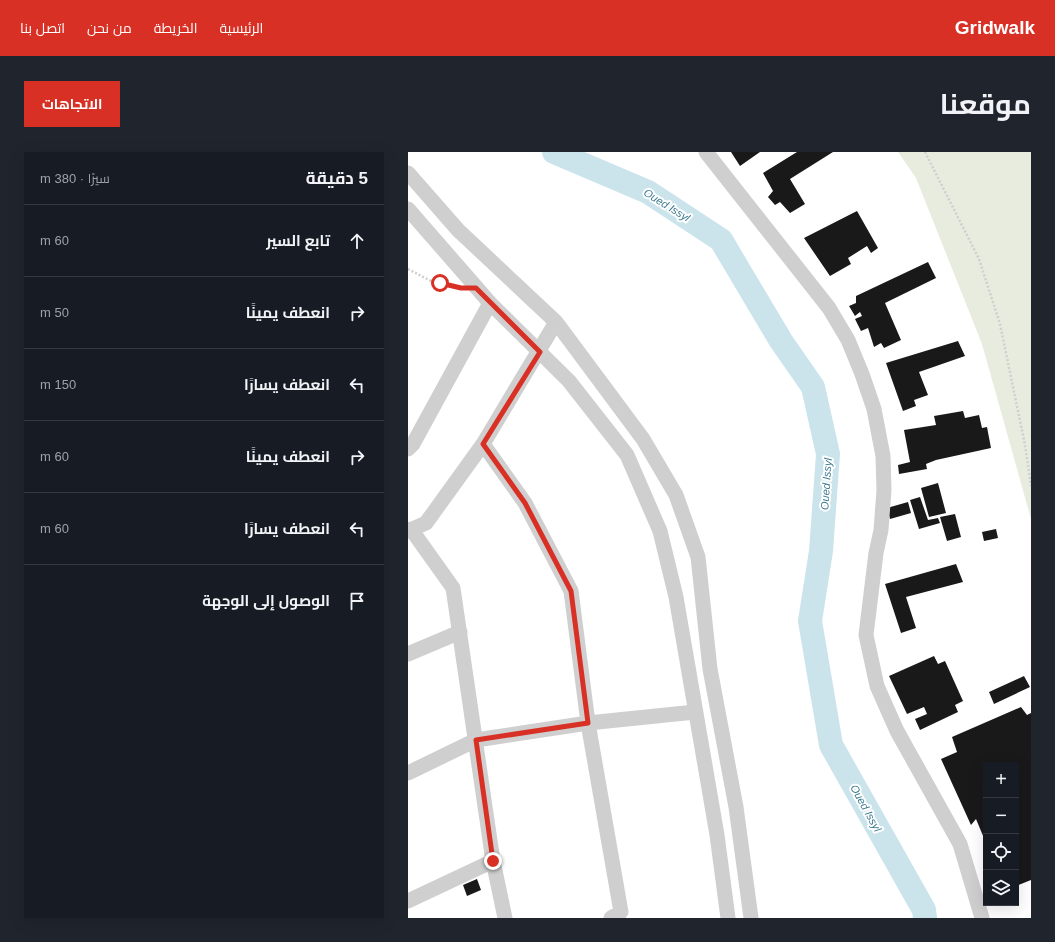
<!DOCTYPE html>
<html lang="ar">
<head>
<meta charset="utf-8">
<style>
  :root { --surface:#171b24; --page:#20242c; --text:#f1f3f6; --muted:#9ea1a6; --line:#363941; --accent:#d93025 }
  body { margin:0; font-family:Helvetica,Cairo,sans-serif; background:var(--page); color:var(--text); direction:rtl }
  .controls { position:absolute; right:12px; bottom:12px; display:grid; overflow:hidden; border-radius:0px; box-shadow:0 4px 16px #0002 }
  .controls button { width:36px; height:36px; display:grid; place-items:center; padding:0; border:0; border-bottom:1px solid var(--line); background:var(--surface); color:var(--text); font:20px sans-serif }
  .stop { position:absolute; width:12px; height:12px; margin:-9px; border:3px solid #d93025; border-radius:50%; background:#fff }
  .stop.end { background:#d93025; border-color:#fff; box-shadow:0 1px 4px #0008 }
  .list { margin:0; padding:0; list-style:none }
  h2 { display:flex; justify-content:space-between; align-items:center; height:52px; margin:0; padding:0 16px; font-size:17px }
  h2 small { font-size:13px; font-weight:400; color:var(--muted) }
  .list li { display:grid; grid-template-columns:26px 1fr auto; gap:12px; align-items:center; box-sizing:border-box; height:72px; padding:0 16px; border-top:1px solid var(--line) }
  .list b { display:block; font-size:15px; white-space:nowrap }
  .list em { font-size:13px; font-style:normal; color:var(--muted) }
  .icon { flex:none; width:22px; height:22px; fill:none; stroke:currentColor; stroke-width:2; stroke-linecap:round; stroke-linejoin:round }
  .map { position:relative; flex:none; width:623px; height:766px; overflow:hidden; direction:ltr; border-radius:0px }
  header { display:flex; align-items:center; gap:24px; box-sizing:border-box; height:56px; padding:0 20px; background:var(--accent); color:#fff }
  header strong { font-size:19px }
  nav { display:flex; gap:22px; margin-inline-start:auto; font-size:14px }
  .intro { display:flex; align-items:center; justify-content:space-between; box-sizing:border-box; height:96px; padding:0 24px }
  h1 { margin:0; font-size:28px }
  .button { padding:10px 18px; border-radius:0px; background:var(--accent); color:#fff; font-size:14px; font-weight:700 }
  main { display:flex; gap:24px; padding:0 24px }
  aside { flex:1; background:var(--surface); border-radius:0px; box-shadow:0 4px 16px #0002 }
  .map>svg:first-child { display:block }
</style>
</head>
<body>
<header>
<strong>Gridwalk</strong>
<nav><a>الرئيسية</a><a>الخريطة</a><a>من نحن</a><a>اتصل بنا</a></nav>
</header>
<div class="intro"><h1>موقعنا</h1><a class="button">الاتجاهات</a></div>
<main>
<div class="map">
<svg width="623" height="766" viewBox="0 0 623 766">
  <rect width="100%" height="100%" fill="#fff"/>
  <path fill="#e7ecde" d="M 490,0 L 623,0 L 623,367 L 574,192 L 508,26 Z"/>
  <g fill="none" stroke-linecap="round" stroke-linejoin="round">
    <path stroke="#cbe4ec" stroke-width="24" d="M 146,0 L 240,40 L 313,88 L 373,189 L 405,235 L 420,302 L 413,399 L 402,469 L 423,593 L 516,758 L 517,766"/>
  </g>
  <path fill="#191919" d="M 323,0 L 352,0 L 332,14 Z
    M 389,0 L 425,0 L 382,27 L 397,52 L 382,61 L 372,50 L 367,53 L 360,45 L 365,39 L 355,21 Z
    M 449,59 L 470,96 L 463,101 L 459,94 L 440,106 L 443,112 L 422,124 L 396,86 Z
    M 520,110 L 528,126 L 477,151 L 493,188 L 476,196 L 473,191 L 466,195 L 460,176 L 453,179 L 447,167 L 454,164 L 452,160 L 447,164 L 441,154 L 448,151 L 448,144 Z
    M 550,189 L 557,204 L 511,220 L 520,243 L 506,248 L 508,254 L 495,259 L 478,211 Z
    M 555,259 L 557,266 L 571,263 L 574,276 L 579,275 L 583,296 L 528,308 L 518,312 L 519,317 L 491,322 L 490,313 L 502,310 L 496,278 L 528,273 L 526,264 Z
    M 530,331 L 538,361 L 521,365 L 513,336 Z
    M 512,345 L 520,368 L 530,366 L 532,371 L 511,377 L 502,348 Z
    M 500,350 L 503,361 L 482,367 L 479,356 Z
    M 547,362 L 553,385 L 539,389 L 532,365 Z
    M 588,377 L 590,386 L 576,389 L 574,380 Z
    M 548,412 L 555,430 L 498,445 L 508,476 L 493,481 L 477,432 Z
    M 526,504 L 530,512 L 537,509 L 555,549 L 547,553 L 550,560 L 512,578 L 507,567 L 519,562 L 516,555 L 499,562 L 481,524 Z
    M 616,524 L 622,535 L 586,552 L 581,540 Z
    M 613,555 L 619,563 L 623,561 L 623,728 L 608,734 L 608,613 L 578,613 L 578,691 L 568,667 L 563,673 L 533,607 L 549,600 L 544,585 Z
    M 69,727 L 73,738 L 59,744 L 55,733 Z"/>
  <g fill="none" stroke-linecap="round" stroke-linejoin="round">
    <path stroke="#cfcfcf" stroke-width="2.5" stroke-dasharray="2 2" stroke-linecap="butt" d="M 517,0 L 571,107 L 592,172 L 617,293 L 623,334
      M 0,117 L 23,129 L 48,134"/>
    <path stroke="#cfcfcf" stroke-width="15" d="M 298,0 L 421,156 L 440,188 L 454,222 L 466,257 L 475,304 L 476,338 L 473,378 L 468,401 L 458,483 L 469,534 L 489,579 L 552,692 L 574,766
      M 0,21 L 50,78 L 148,170 L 235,287 L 268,343 L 290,405 L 302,517 L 328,655 L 343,766
      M 0,57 L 82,151 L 161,229 L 219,303 L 252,379 L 268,445 L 309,683 L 320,766
      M 75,292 L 117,351 L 163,439 L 180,571 L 213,760 L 203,766
      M 0,297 L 5,292 L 82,151
      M 3,377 L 45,436 L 85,709 L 97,766
      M 0,379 L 18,371 L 75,292 L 148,170
      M 0,502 L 52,480
      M 0,621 L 68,588 L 180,571 L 287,560
      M 0,749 L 85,709"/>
  </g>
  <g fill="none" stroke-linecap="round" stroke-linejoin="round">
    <path stroke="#d93025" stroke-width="5" d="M 32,131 L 53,136 L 68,136 L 132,200 L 75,292 L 117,351 L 163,439 L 180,571 L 68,588 L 85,709"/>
  </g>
  <g text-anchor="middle" stroke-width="4" stroke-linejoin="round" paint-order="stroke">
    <g font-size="11" font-style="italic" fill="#3c7a90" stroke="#fff">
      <text transform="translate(259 53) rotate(32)" y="4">Oued Issyl</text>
      <text transform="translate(418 332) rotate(-86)" y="4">Oued Issyl</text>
      <text transform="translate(458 656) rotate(61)" y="4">Oued Issyl</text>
    </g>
  </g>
</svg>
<div class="controls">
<button>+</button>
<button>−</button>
<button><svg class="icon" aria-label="locate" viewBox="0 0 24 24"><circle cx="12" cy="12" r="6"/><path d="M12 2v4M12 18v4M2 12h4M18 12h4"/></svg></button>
<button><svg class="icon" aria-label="layers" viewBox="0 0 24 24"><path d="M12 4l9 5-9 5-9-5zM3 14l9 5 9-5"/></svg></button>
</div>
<div class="stop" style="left:32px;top:131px"></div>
<div class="stop end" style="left:85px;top:709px"></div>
</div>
<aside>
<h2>5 دقيقة<small>سيرًا · 380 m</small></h2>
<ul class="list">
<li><svg class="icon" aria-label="ahead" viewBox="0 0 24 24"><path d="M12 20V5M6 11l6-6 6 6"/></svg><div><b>تابع السير</b></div><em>60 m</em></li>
<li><svg class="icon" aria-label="right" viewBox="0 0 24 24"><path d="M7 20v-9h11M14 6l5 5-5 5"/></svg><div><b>انعطف يمينًا</b></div><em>50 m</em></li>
<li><svg class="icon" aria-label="left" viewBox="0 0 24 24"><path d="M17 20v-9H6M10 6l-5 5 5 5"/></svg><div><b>انعطف يسارًا</b></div><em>150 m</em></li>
<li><svg class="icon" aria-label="right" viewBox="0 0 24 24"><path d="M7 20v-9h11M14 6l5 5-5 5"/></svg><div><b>انعطف يمينًا</b></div><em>60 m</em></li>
<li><svg class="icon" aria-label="left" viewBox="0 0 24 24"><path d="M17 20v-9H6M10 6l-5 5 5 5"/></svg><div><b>انعطف يسارًا</b></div><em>60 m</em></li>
<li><svg class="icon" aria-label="arrive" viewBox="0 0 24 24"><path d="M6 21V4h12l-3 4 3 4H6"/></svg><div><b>الوصول إلى الوجهة</b></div></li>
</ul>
</aside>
</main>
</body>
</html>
